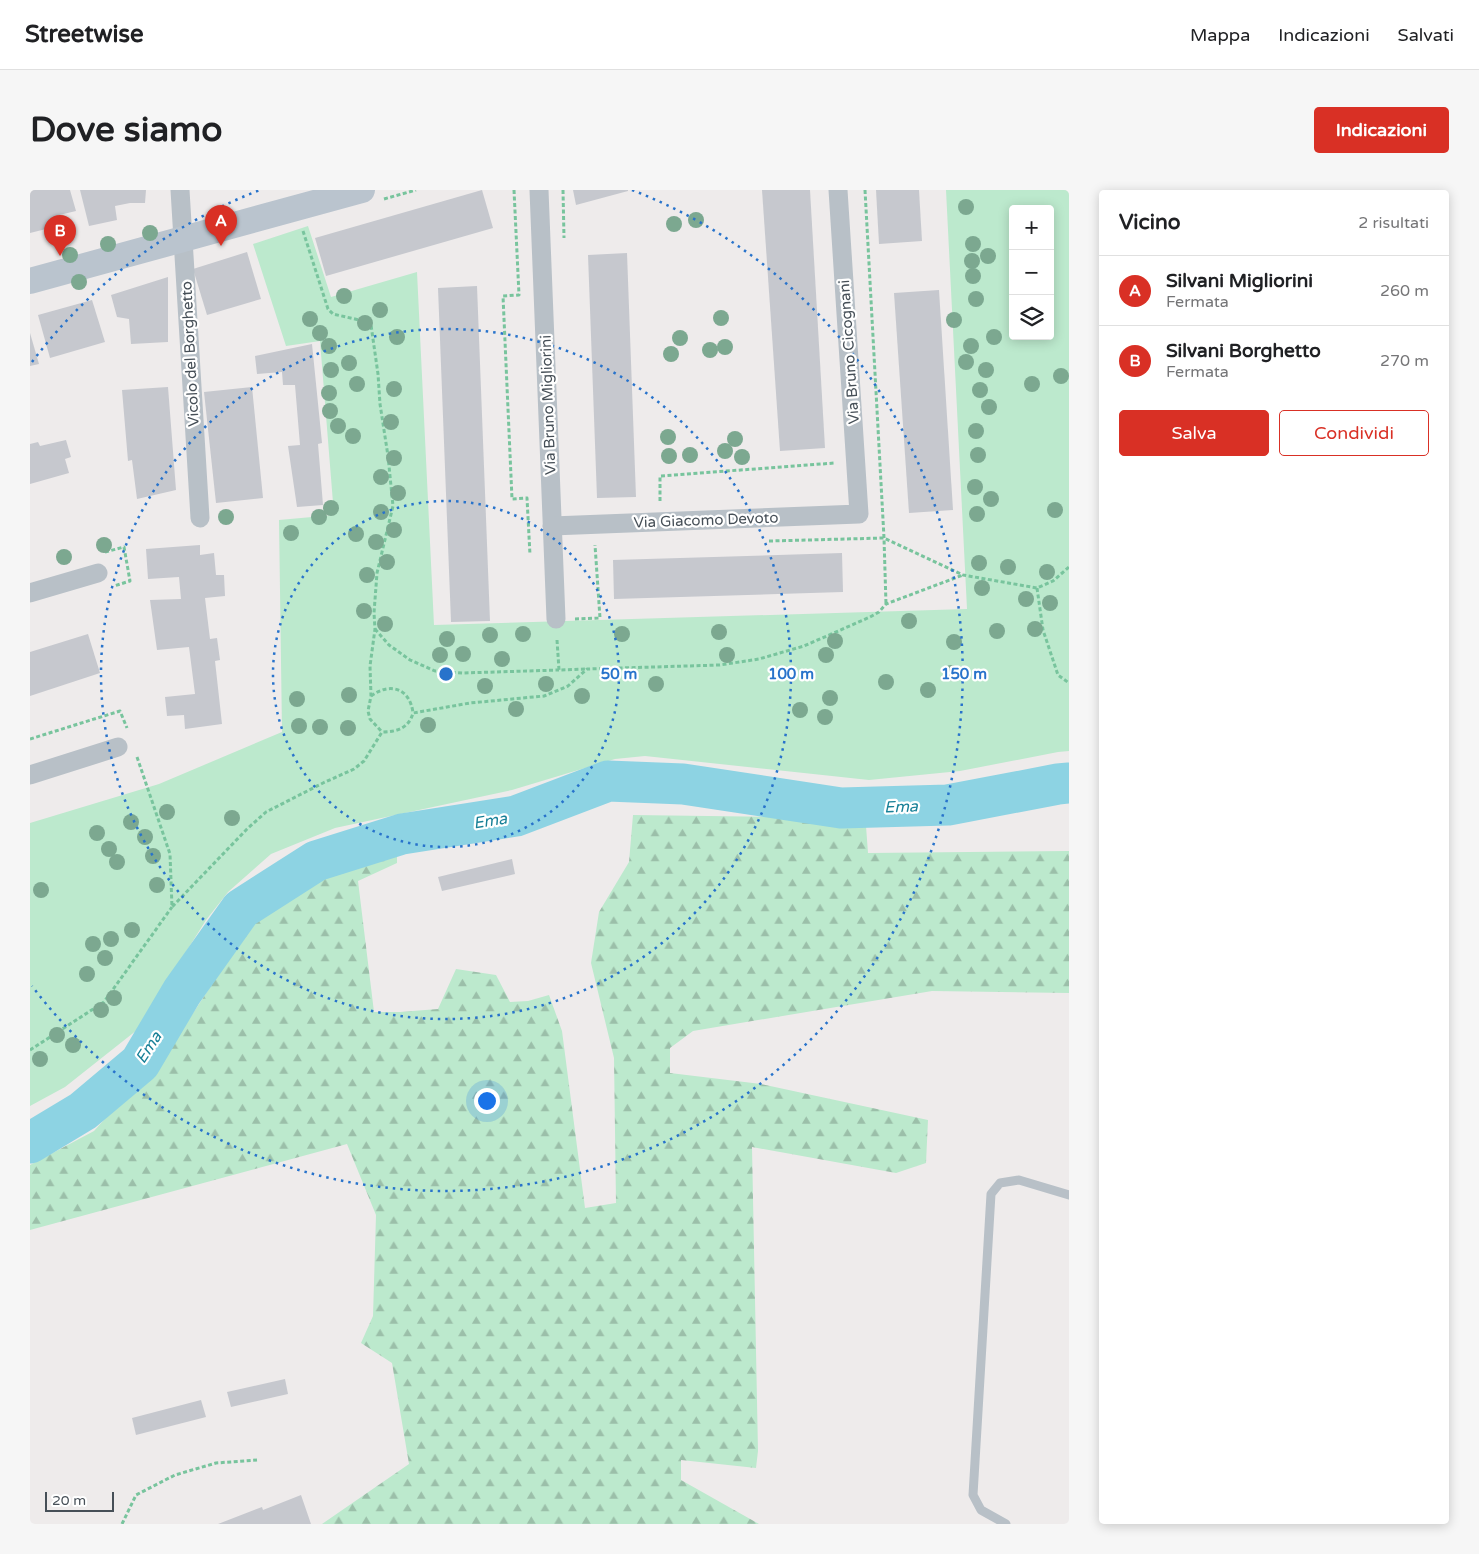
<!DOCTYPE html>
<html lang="it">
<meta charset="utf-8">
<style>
:root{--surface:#fff;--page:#f6f6f6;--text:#202124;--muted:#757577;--line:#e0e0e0;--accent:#d93025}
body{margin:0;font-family:"Varela Round",sans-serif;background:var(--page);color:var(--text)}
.controls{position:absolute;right:15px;top:15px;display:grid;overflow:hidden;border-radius:5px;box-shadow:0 2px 12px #0003}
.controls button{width:45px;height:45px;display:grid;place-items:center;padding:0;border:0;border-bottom:1px solid var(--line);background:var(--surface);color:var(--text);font:25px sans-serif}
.scale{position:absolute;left:15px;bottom:12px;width:69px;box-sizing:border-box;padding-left:5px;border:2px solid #464f57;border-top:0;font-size:14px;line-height:18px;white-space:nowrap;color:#464f57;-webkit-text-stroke:4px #fff;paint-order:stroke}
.you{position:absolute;left:456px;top:910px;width:18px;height:18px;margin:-12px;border:4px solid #fff;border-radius:50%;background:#1a73e8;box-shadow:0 0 0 8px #1a73e833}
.badge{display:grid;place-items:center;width:32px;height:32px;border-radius:50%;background:var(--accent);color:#fff;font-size:16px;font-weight:700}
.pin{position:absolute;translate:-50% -41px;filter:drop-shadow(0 1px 2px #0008)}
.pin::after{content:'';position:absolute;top:26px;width:18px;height:15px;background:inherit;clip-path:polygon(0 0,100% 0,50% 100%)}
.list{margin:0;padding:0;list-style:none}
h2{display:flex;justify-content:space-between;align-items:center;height:65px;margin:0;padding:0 20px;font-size:21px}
h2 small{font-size:16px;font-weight:400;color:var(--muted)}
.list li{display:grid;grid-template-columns:32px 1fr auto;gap:15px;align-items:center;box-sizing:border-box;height:70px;padding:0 20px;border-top:1px solid var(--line)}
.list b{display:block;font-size:19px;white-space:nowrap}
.list p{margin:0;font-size:16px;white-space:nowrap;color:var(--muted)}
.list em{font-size:16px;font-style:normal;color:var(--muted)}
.actions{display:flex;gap:10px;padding:15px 20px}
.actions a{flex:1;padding:11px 0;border:1px solid var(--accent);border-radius:5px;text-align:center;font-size:18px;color:var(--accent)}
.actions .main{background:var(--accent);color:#fff}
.icon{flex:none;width:28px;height:28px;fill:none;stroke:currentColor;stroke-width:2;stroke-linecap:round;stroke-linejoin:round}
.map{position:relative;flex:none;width:1039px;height:1334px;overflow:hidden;border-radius:5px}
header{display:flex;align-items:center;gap:30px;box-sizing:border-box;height:70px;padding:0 25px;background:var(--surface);border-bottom:1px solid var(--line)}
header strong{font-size:24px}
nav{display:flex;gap:28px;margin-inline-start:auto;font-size:18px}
.intro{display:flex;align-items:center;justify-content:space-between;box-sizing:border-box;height:120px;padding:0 30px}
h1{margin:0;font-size:35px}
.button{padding:12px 22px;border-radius:5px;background:var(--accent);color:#fff;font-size:18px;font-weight:700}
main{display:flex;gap:30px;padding:0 30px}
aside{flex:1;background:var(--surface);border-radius:5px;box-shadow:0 2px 12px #0003}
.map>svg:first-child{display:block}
.green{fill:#bce9cd;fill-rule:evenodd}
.forest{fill:url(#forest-firs)}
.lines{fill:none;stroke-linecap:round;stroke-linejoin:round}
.river{stroke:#8dd3e3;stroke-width:41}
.building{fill:#c6c8ce}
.path{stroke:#78c49d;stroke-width:3;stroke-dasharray:4 2.5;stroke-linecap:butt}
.service{stroke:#b8c0c7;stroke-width:9}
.minor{stroke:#b8c0c7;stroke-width:19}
.secondary{stroke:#bac4ce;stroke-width:26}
.tree{fill:#7ca890}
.ring{fill:none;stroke:#2873cb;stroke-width:2.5;stroke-dasharray:2.5 5}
.labels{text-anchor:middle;stroke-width:4.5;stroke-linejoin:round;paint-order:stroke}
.street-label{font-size:15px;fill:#464f57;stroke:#fff}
.water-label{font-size:16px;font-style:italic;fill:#188097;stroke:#fff}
.centre{fill:#2873cb;stroke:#fff;stroke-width:2.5}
.ring-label{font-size:15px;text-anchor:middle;font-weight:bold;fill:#2873cb;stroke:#fff;stroke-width:4.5;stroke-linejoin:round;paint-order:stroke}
</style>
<header>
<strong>Streetwise</strong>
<nav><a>Mappa</a><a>Indicazioni</a><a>Salvati</a></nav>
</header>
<div class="intro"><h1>Dove siamo</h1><a class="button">Indicazioni</a></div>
<main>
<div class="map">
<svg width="1039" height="1334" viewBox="0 0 1039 1334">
<defs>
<pattern id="forest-firs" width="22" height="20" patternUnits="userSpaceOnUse" patternTransform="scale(1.25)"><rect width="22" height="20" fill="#bce9cd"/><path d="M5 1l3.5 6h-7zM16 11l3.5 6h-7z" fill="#9bbfa9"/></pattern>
</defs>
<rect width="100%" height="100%" fill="#eeebeb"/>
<path class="green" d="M916,0H1039V561L1028,562L930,581L839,590L615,566L585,569L482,600L305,638L241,664L198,702L176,730L107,840L35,897L0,916V633L129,594L252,542L249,330L304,325L290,151L256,156L223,54L278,36L301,107L387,82L404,435L937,419ZM983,19H1020V146H983Z"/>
<polygon class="forest" points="603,625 757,627 836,636 838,663 1039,661 1039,803 902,801 663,841 640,858 640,883 731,894 898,930 896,973 866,983 722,957 728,1261 726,1278 651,1270 651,1290 729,1334 292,1334 379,1274 362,1173 331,1153 343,1126 346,1025 317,954 0,1040 0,975 64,941 144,852 227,726 267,697 319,672 367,658 367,673 328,691 344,822 370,822 408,819 426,779 466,785 480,812 498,811 519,805 532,841 555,1018 586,1013 584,868 561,773 569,722 599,672"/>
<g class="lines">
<polyline class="river" points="0,953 53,921 110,873 152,802 211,719 286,671 372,644 486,626 578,591 653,594 811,618 918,615 1028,594 1039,593"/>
</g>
<g class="building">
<polygon points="0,0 40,0 46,21 25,26 28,36 0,43"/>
<polygon points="50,0 116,0 115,13 100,13 85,16 87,30 59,36"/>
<polygon points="452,0 463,38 296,86 285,48"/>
<polygon points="543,0 598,0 598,1 546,15"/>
<polygon points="732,0 780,0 795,258 750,261"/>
<polygon points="846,0 889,0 892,51 849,54"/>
<polygon points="217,62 231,109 177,125 163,79"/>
<polygon points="597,63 606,307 567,308 558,65"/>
<polygon points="138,87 138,152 101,154 99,129 87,127 81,105"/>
<polygon points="447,96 460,431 421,432 408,98"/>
<polygon points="909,100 923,320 879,323 864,103"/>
<polygon points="62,110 75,152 20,168 8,125"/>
<polygon points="0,143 9,174 0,176"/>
<polygon points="282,154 292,253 288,254 293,315 267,317 258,256 270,255 265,195 253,195 252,182 227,184 225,166"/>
<polygon points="138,197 146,300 107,309 102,270 98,271 92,200"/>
<polygon points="222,197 233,308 186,313 174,202"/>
<polygon points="36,250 41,267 35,269 39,283 0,294 0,254 8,252 10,256"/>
<polygon points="170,355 170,365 184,363 186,385 194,385 195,406 175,408 180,449 187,448 190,470 185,471 192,534 155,539 154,525 137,526 135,507 165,504 159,457 127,460 120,410 151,409 149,387 118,389 116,359"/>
<polygon points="812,363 813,402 584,409 583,370"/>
<polygon points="58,444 70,483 0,506 0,462"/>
<polygon points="482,669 485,684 412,701 408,687"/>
<polygon points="255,1189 258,1204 201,1217 197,1202"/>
<polygon points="171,1210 176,1227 106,1245 102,1228"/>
<polygon points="271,1305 281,1334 188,1334 232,1317 233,1320"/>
</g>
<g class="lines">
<g class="path">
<polyline points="484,0 489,105 473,106 482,309 497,308 500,365"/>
<polyline points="533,0 534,48"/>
<polyline points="835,0 854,348 856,414"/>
<polyline points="354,9 386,0"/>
<polyline points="273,41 298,119 303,124 338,132 341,135 348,184 350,214 358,266 363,316 347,383 344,423 345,439 340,476 341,506 338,521 340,529 352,542"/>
<polyline points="630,311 630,286 805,273"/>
<polyline points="739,351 854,348 933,385 1007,398 1023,391 1039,377"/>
<polyline points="75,362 94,357 100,391 84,396"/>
<polyline points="1007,398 1013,440 1028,485 1039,493"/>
<polyline points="545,429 570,428 565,355"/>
<polyline points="345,439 359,455 380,470 405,481 433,483 529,480"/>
<polyline points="527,450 529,480 556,479"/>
<path d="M341,506C360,492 380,498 383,523"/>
<polyline points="0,549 90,521 97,538"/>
<path d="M107,567L140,664L142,717L217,639L236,622L293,593L324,579L334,571L352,542C367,542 379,538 383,523L440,513L514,506L538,496L557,479L690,475L729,469L774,456L840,427L849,422L856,414L933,385"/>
<polyline points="0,860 74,812 142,717"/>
<polyline points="92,1334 106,1305 145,1285 186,1273 227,1270"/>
</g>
<polyline class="service" points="976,1334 951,1320 943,1305 961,1004 970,993 989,990 1039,1005"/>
<g class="minor">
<polyline points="150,0 170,328"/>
<polyline points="509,0 526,429"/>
<polyline points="522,336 829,324 808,0"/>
<polyline points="0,403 68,383"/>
<polyline points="0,585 88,557"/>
</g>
<polyline class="secondary" points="0,91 332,0"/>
</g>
<g class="tree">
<circle cx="936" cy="17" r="8"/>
<circle cx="666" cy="30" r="8"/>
<circle cx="644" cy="34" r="8"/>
<circle cx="120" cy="43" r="8"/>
<circle cx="78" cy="54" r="8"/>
<circle cx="943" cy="54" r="8"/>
<circle cx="40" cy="65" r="8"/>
<circle cx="958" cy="66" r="8"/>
<circle cx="942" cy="71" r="8"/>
<circle cx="943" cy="86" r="8"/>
<circle cx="49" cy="92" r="8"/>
<circle cx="314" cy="106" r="8"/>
<circle cx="946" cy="109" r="8"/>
<circle cx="350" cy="120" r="8"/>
<circle cx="691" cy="128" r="8"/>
<circle cx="280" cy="129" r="8"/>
<circle cx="924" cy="130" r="8"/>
<circle cx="335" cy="133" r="8"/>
<circle cx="290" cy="143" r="8"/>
<circle cx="367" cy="147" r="8"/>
<circle cx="964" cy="147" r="8"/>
<circle cx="650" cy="148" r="8"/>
<circle cx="299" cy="156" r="8"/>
<circle cx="941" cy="156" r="8"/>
<circle cx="695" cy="157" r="8"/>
<circle cx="680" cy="160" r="8"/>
<circle cx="641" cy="164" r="8"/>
<circle cx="936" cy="172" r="8"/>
<circle cx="319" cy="173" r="8"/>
<circle cx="301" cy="180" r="8"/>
<circle cx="956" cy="180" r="8"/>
<circle cx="1031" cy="186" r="8"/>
<circle cx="327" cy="194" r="8"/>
<circle cx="1002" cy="194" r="8"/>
<circle cx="364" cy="199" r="8"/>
<circle cx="950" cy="200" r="8"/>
<circle cx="299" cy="203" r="8"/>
<circle cx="959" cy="217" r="8"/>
<circle cx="300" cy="221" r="8"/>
<circle cx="361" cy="232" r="8"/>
<circle cx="308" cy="236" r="8"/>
<circle cx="946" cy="241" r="8"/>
<circle cx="323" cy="246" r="8"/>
<circle cx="638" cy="247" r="8"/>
<circle cx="705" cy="249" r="8"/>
<circle cx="695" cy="261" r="8"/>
<circle cx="660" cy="265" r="8"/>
<circle cx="948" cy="265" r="8"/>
<circle cx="639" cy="266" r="8"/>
<circle cx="712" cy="267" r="8"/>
<circle cx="364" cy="268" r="8"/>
<circle cx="351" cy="287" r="8"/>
<circle cx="945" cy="297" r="8"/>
<circle cx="368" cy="303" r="8"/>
<circle cx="961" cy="309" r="8"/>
<circle cx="301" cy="318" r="8"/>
<circle cx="1025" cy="320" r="8"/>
<circle cx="351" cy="322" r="8"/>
<circle cx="947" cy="324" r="8"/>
<circle cx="196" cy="327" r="8"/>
<circle cx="289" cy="327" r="8"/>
<circle cx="364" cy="340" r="8"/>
<circle cx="261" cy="343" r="8"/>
<circle cx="326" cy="344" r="8"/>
<circle cx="346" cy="352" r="8"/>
<circle cx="74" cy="355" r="8"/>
<circle cx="34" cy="367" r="8"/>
<circle cx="357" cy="372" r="8"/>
<circle cx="949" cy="373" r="8"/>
<circle cx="978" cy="377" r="8"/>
<circle cx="1017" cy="382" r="8"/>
<circle cx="337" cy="385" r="8"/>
<circle cx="952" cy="398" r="8"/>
<circle cx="996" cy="409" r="8"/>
<circle cx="1020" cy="413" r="8"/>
<circle cx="334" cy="421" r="8"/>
<circle cx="879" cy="431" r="8"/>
<circle cx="355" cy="434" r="8"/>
<circle cx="1005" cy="439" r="8"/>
<circle cx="967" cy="441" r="8"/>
<circle cx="689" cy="442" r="8"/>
<circle cx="493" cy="444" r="8"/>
<circle cx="592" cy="444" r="8"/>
<circle cx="460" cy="445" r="8"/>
<circle cx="417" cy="449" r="8"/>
<circle cx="805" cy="451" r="8"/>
<circle cx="924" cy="452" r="8"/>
<circle cx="433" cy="464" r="8"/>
<circle cx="410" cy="465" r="8"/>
<circle cx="697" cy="465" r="8"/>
<circle cx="796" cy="465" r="8"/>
<circle cx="472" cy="469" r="8"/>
<circle cx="921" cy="483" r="8"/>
<circle cx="856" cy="492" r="8"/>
<circle cx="516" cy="494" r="8"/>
<circle cx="626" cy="494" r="8"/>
<circle cx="455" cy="496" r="8"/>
<circle cx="898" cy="500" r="8"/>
<circle cx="319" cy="505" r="8"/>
<circle cx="552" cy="506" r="8"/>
<circle cx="800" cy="508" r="8"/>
<circle cx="267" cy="509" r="8"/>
<circle cx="486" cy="519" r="8"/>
<circle cx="770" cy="520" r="8"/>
<circle cx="795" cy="527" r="8"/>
<circle cx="398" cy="535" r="8"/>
<circle cx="269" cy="536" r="8"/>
<circle cx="290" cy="537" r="8"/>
<circle cx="318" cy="538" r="8"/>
<circle cx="137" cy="622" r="8"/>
<circle cx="202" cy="628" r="8"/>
<circle cx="101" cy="632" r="8"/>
<circle cx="67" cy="643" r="8"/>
<circle cx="115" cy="647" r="8"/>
<circle cx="79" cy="659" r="8"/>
<circle cx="123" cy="666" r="8"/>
<circle cx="87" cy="672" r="8"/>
<circle cx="127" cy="695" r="8"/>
<circle cx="11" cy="700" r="8"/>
<circle cx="102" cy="740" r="8"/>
<circle cx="81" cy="749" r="8"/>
<circle cx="63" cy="754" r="8"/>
<circle cx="75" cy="768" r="8"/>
<circle cx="57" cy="784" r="8"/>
<circle cx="84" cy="808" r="8"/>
<circle cx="71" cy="820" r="8"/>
<circle cx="27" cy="845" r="8"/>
<circle cx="43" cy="855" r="8"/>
<circle cx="10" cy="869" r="8"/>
</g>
<g class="ring">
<circle cx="416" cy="484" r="173"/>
<circle cx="416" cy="484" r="345"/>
<path d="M2 172A518 518 0 0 1 230 0M602 0A518 518 0 1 1 2 796"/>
</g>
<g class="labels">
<g class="street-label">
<text transform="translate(819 162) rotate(-94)" y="5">Via Bruno Cicognani</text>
<text transform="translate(160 164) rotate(-93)" y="5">Vicolo del Borghetto</text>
<text transform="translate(518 215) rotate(-92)" y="5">Via Bruno Migliorini</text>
<text transform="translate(676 330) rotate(-2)" y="5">Via Giacomo Devoto</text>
</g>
<g class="water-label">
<text transform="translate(871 616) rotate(-2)" y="6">Ema</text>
<text transform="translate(460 630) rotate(-9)" y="6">Ema</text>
<text transform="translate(118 857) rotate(-57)" y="6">Ema</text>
</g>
</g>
<circle cx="416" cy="484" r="8" class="centre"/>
<g class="ring-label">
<text x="589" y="489">50 m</text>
<text x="761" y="489">100 m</text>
<text x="934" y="489">150 m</text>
</g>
</svg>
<div class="controls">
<button>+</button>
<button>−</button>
<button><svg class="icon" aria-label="layers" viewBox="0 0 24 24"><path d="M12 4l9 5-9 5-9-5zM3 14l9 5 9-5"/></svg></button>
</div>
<div class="scale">20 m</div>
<div class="you"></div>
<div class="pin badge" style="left:191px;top:56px">A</div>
<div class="pin badge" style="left:30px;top:66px">B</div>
</div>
<aside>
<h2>Vicino<small>2 risultati</small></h2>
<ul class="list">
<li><span class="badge">A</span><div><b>Silvani Migliorini</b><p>Fermata</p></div><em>260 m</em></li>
<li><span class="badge">B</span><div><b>Silvani Borghetto</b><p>Fermata</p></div><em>270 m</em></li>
</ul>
<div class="actions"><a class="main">Salva</a><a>Condividi</a></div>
</aside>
</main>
